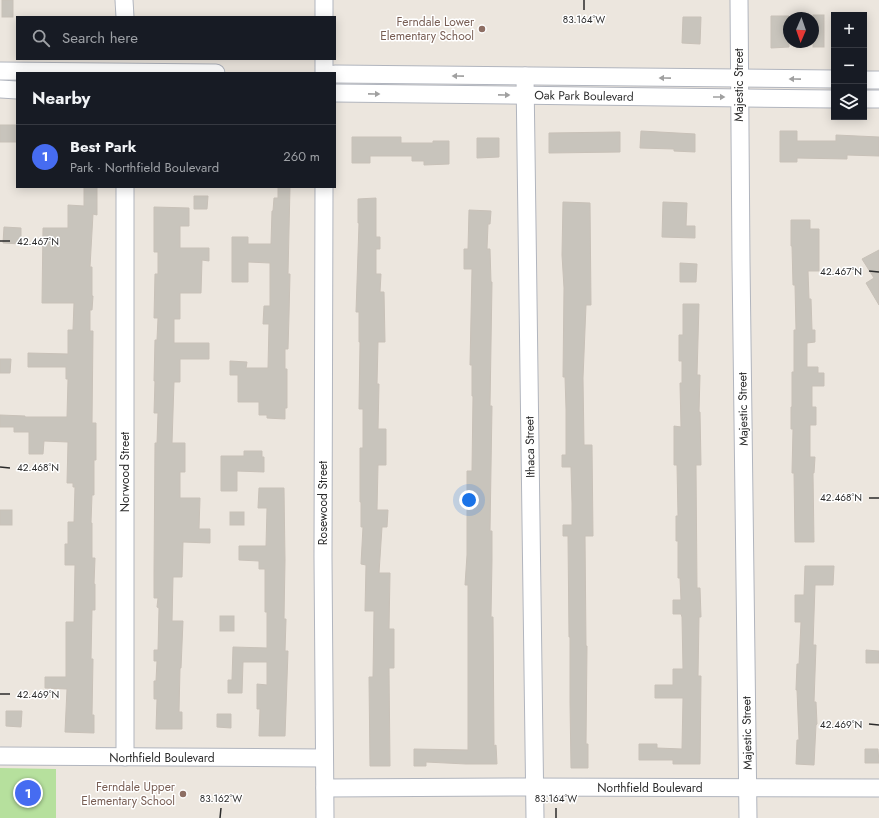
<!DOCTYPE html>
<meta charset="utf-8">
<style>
:root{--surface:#171b24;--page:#242831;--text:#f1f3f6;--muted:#9ea1a6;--line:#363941;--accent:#466cf1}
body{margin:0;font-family:Jost,sans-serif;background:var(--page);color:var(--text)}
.controls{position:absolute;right:12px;top:12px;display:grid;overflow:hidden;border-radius:0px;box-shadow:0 2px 10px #0003}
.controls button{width:36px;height:36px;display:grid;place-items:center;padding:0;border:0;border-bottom:1px solid var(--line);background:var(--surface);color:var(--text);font:20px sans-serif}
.compass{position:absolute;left:783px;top:12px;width:36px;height:36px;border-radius:50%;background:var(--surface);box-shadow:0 2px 10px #0003;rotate:182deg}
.you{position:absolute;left:469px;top:500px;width:14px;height:14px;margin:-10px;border:3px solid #fff;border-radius:50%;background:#1a73e8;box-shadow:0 0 0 6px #1a73e833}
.badge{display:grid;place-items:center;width:26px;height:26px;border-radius:50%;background:var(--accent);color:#fff;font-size:13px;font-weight:700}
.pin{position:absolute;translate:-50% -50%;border:2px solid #fff;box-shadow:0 1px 4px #0006}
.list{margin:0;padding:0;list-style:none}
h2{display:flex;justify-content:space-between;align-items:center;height:52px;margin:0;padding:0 16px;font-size:17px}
h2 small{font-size:13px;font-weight:400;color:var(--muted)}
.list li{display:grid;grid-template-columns:26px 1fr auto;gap:12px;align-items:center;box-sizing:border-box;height:64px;padding:0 16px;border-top:1px solid var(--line)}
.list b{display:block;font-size:15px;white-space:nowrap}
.list p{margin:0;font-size:13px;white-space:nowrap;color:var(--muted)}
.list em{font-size:13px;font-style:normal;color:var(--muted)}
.icon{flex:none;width:22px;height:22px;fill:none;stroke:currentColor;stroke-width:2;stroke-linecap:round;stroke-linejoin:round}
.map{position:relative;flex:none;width:879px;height:818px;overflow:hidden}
.search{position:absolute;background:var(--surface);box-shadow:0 2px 10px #0003;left:16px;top:16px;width:320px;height:44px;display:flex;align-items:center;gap:10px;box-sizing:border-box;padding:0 14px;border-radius:0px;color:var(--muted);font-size:15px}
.panel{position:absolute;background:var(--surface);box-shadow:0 2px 10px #0003;left:16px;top:72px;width:320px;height:116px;border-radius:0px}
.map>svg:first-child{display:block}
.green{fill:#b6e09d}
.building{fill:#c8c4bc;stroke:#c8c1b8}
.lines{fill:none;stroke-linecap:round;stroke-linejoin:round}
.minor-casing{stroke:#b1b5be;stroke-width:19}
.minor{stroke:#fff;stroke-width:17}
.oneway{fill:#a0a0a0}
.ticks{fill:none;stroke:#2b2b2b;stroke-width:1.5}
.education-dot{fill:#8d6e63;stroke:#fff;stroke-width:1.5}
.labels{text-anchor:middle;stroke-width:3;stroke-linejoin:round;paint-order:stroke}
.education-label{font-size:12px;fill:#785e54;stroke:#fff;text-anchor:end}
.street-label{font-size:12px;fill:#2b2b2b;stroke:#fff}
.ticks-label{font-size:10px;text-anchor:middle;fill:#2b2b2b;stroke:#fff;stroke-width:3;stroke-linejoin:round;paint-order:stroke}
</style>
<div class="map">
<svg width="879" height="818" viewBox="0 0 879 818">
<rect width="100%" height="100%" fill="#ece6de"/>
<polygon class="green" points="0,768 56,769 56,818 0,818"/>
<g class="building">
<rect x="2" y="0" width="11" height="17"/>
<rect x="813" y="15" width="11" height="32"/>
<polygon points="771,16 789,16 789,47 771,48"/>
<polygon points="683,17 701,17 700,44 682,43"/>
<rect x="0" y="125" width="17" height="17"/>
<polygon points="641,131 695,134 695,152 674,151 674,149 640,148"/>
<polygon points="780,131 797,131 797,141 836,141 836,135 879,137 879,156 847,155 847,159 797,158 797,162 780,162"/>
<polygon points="620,132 620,152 549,153 549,133"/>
<polygon points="352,137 401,137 401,143 433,143 433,141 449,141 449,164 424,165 424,161 412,161 412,156 370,156 370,163 352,163"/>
<polygon points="477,138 499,138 499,157 477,158"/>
<polygon points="84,187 97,187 97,215 93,214 90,267 92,267 92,296 93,296 92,310 90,310 90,331 93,331 92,423 96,423 96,460 94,460 94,495 92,495 91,523 92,523 92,558 95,558 94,584 95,584 95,610 92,610 91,659 93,659 92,715 94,715 94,733 65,732 67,689 45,688 45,677 66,677 66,622 74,622 75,565 65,565 65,544 68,544 68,522 74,522 75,487 73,487 73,483 67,483 68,442 44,441 43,454 29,454 29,432 14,432 14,427 0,427 0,415 25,416 25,417 67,417 68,379 66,379 66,367 28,367 28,353 68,354 68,330 73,330 74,303 42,303 43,228 68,228 68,205 84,206"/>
<polygon points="278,187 290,187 288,274 290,274 289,315 288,349 285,349 285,369 287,369 287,408 285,408 285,419 267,418 267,415 259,415 259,402 238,402 238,375 230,375 230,361 247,362 246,368 268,368 269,324 263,324 264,306 270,306 270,263 248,262 248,282 232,282 232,237 248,237 248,244 271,244 272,211 273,211 274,198 278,198"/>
<polygon points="194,196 208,196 207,209 194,209"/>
<polygon points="376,198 376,237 380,237 380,249 376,249 376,274 381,274 380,292 384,292 385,342 378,342 377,384 379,384 378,429 386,429 386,465 378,465 377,510 388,510 387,527 382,527 379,573 390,573 389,629 394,629 394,668 389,668 390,766 370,766 369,677 373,677 374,611 365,611 366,565 361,564 363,527 361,527 361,502 360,502 360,448 363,448 363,409 359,409 360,342 359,342 359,312 356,312 359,223 358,223 358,199"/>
<polygon points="563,202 590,203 591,305 586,305 583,378 584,445 592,445 593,536 585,536 586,646 587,646 586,744 588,744 588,768 571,768 570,702 570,637 569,637 568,536 563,536 563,525 572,525 572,503 571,467 562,467 562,455 566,455 566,409 565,377 563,377 564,288 562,255"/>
<polygon points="663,202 687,203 686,226 695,226 695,238 662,237"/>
<polygon points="154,207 189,208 189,226 180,226 180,248 209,248 209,261 202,260 201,293 180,293 180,319 174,319 174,343 209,343 209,359 180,359 180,382 174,382 172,443 185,443 185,472 180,472 180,498 200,498 199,529 210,529 210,543 183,542 182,577 173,577 172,621 183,621 181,668 180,668 179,712 182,712 182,729 156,729 157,699 154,699 154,681 156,681 157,661 154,661 154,650 158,650 159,608 157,607 158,598 154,598 154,573 155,443 157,443 158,413 154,413 155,381 154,381 155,340 157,340 158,318 154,318 155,274 158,274 158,252 154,252"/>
<polygon points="469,210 491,211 490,224 488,224 487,249 490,249 491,282 492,282 490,406 492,406 490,531 492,531 492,559 491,617 493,617 494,746 496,745 497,764 466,764 426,762 426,766 414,766 414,749 468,750 468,585 465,585 467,555 467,471 472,471 473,396 472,396 472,365 470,365 472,269 464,269 464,249 468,249"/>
<polygon points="791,220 810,220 810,229 819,229 819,271 808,271 809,299 811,299 812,330 815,330 815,342 807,343 807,367 818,367 818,373 824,373 824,386 812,386 812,407 816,407 816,425 810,425 810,457 815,457 814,473 813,473 814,542 795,542 794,473 792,473 793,429 791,429 791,407 792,407 792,372 794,372 794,330 796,330 795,285 793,285 792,246 791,246"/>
<polygon points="4,227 21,228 21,244 3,243"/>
<polygon points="879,250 879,305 866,283 874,278 862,259"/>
<polygon points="680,263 697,264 696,282 680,282"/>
<polygon points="683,304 699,304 697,375 700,375 699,412 700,412 701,465 696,465 697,588 700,588 701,617 699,617 698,676 701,676 700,764 673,764 673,760 639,760 639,744 657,744 657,748 682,749 683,698 655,698 655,685 673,685 673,669 683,669 682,617 681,614 673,614 673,600 681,600 680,578 678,578 678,541 676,541 676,516 678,516 677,465 674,465 674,426 681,427 680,383 682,383 682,361 679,361 679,335 683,335"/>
<polygon points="0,359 11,359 10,373 0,373"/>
<polygon points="244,451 262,451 262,457 264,457 264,472 237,471 237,491 221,491 221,456 244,456"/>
<polygon points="259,488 284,488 285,560 284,619 286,619 285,651 288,651 285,736 259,736 260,709 257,709 257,684 267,685 267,662 243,662 242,693 228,693 228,680 232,680 233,647 267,648 267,612 265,612 265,569 259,569 259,561 239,560 239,546 266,546 267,508 258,508"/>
<rect x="0" y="510" width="12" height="15"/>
<rect x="230" y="512" width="14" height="13"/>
<polygon points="805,566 834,566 833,585 815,585 813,645 816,645 814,702 816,702 817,724 816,725 814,765 796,764 797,740 799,740 797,690 796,690 797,664 799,664 800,644 801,622 795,622 795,595 804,595"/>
<rect x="220" y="616" width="14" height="15"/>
<polygon points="866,650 879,651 879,663 866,663"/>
<polygon points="6,711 22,711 21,727 6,726"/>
<polygon points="217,714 231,714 231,728 217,727"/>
<polygon points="865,749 878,749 879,763 865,763"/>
</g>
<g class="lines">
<g class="minor-casing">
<g id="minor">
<polyline points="124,0 125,17"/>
<polyline points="324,0 324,17"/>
<polyline points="739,0 741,261 748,818"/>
<polyline points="0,71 216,73"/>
<polyline points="324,73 324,59"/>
<polyline points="335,74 834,79"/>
<polyline points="525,76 535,818"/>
<polyline points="864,80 879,80"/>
<polyline points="0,89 17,90"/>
<polyline points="335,93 834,99"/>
<polyline points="864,99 879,99"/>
<polyline points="125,187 125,757"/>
<polyline points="324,187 323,557 325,818"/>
<polyline points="0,756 324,758"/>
<polyline points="325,788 522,787 879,788"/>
</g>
</g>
<use href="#minor" class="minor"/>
</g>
<defs><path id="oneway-solid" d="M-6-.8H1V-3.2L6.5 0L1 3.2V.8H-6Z"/></defs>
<g class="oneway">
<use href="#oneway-solid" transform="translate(458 76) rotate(-179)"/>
<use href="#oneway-solid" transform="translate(665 78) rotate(-179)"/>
<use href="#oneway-solid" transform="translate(795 79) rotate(-179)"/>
<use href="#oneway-solid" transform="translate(374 94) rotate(1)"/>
<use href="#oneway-solid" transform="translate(504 95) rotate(1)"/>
<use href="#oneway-solid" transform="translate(719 97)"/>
</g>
<path class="ticks" d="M584,10V0M0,241H10M869,271L879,272M0,467L10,468M869,498H879M0,694H10M869,724L879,725M220,818L221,808M556,818V808"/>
<g class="education-dot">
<circle cx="482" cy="29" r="4"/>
<circle cx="183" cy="794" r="4"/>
</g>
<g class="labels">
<g class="education-label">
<text x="474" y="26">Ferndale Lower<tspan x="474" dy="14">Elementary School</tspan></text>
<text x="175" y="791">Ferndale Upper<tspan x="175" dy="14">Elementary School</tspan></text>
</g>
<g class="street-label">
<text transform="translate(739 85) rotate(-90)" y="4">Majestic Street</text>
<text transform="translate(584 96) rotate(1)" y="4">Oak Park Boulevard</text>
<text transform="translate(743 409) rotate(-91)" y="4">Majestic Street</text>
<text transform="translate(530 447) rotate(-91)" y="4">Ithaca Street</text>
<text transform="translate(125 472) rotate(-90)" y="4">Norwood Street</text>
<text transform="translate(323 503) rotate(-90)" y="4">Rosewood Street</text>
<text transform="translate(747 733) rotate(-91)" y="4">Majestic Street</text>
<text x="162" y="762">Northfield Boulevard</text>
<text x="650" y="792">Northfield Boulevard</text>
</g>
</g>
<g class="ticks-label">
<text x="584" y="23">83.164°W</text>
<text x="38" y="245">42.467°N</text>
<text x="841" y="275">42.467°N</text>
<text x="38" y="471">42.468°N</text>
<text x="841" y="501">42.468°N</text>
<text x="38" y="698">42.469°N</text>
<text x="841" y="728">42.469°N</text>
<text x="221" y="802">83.162°W</text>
<text x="556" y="802">83.164°W</text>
</g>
</svg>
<div class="controls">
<button>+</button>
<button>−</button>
<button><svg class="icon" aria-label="layers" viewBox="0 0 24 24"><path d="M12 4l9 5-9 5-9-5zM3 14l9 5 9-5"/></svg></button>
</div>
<svg class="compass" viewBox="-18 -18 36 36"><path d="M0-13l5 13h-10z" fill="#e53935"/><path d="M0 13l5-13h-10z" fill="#9ea1a6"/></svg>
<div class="you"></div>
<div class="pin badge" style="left:28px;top:793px">1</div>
<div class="search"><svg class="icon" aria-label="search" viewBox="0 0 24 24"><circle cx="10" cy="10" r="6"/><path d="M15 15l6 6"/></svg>Search here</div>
<section class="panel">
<h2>Nearby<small></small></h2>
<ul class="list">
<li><span class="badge">1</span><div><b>Best Park</b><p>Park · Northfield Boulevard</p></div><em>260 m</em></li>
</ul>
</section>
</div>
